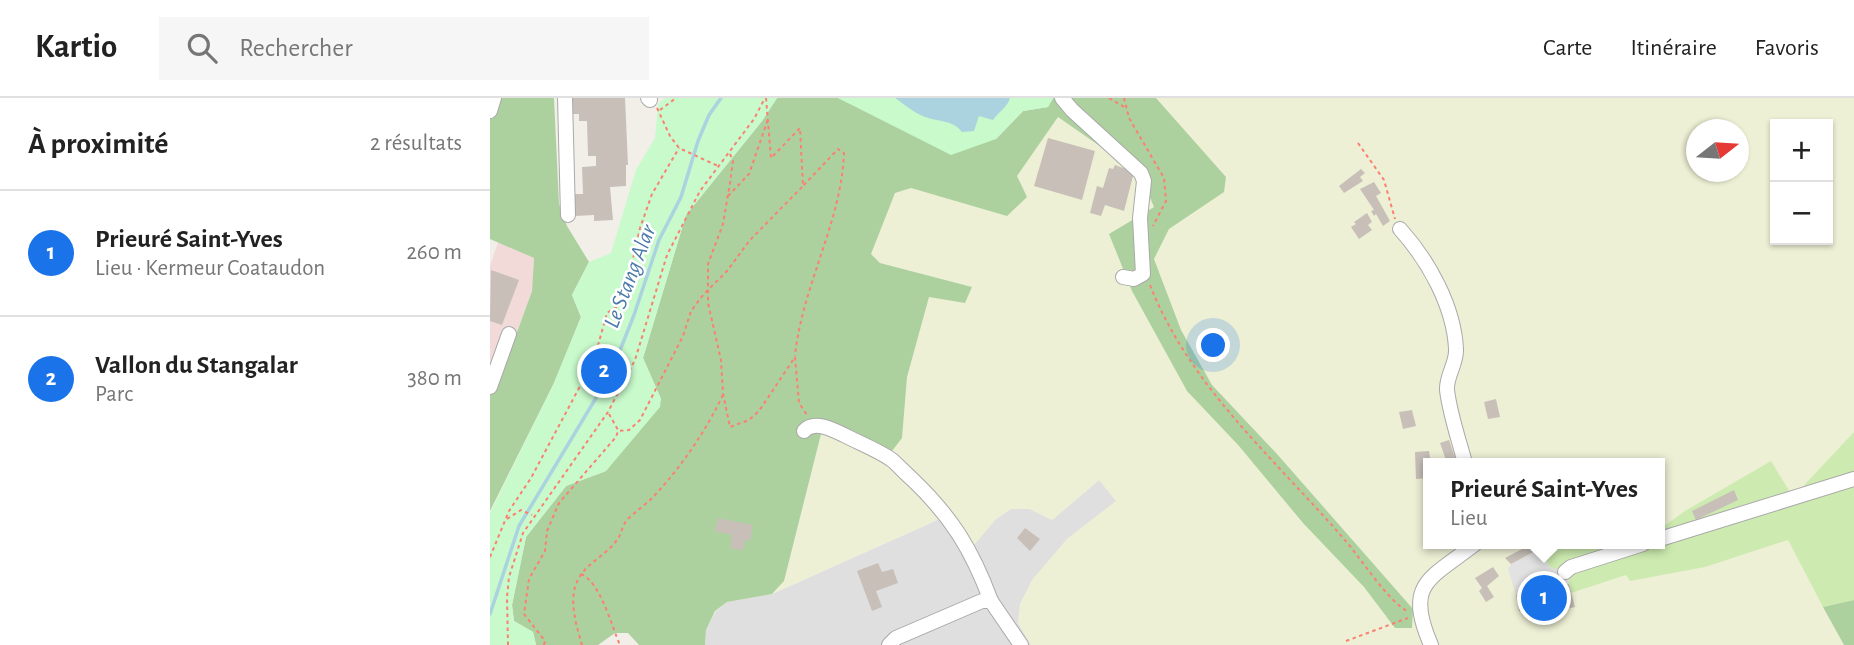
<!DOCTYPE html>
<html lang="fr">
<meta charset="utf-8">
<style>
:root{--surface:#fff;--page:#f6f6f6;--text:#222;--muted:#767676;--line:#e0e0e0;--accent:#1a73e8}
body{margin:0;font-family:"Alegreya Sans",sans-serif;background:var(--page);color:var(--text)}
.controls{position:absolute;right:21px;top:21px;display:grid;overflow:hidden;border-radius:0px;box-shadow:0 2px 5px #0004}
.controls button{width:63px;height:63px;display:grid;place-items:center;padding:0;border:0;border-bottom:2px solid var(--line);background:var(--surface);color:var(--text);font:35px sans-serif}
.compass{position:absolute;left:1196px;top:21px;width:63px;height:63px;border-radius:50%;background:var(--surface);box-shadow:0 2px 5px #0004;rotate:73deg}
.you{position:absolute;left:724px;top:248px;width:24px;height:24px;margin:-18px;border:5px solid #fff;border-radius:50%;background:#1a73e8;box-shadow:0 0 0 10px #1a73e833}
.badge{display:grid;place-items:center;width:46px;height:46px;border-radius:50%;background:var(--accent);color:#fff;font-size:23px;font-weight:700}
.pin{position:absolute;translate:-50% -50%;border:4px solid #fff;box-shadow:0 2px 7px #0006}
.popup{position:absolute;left:933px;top:360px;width:242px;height:91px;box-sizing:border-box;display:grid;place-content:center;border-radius:0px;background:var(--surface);filter:drop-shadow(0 2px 5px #0005);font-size:23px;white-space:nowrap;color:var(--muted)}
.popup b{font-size:26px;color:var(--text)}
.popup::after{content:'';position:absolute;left:50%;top:100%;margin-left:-14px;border:14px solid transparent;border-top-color:var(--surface)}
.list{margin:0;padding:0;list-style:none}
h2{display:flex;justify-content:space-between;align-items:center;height:91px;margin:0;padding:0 28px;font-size:30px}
h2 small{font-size:23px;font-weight:400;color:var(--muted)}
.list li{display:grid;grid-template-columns:46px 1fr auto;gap:21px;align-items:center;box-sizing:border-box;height:126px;padding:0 28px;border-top:2px solid var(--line)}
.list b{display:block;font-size:26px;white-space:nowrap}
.list p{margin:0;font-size:23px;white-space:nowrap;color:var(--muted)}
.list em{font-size:23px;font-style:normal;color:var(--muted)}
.icon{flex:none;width:38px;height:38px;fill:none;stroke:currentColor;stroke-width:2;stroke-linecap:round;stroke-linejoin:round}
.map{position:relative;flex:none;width:1364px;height:547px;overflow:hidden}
header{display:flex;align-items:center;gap:42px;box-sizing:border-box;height:98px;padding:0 35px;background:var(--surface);border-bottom:2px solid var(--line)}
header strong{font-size:33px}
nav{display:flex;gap:38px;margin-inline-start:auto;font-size:24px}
.search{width:490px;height:63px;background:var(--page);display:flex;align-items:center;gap:18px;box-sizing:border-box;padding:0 24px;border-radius:0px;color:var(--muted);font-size:26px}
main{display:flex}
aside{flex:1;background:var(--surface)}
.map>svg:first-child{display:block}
.residential{fill:#e0dfdf}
.commercial{fill:#f2dad9}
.farmland{fill:#eef0d5;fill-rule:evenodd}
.grass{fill:#cdebb0}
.forest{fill:#add19e}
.park{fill:#c8facc}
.parking{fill:#e2e2e2}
.water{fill:#aad3df}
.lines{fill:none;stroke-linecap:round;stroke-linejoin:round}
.stream{stroke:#aad3df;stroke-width:3.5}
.building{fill:#c7bfb8}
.minor-casing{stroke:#a9a9a9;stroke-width:16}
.path{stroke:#fa8072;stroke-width:2;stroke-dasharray:3.5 3.5;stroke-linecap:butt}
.minor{stroke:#fff;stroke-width:14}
.labels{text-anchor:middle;stroke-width:5;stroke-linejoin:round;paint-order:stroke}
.water-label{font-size:23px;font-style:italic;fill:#4a7aab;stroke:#fff}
</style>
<header>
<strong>Kartio</strong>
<div class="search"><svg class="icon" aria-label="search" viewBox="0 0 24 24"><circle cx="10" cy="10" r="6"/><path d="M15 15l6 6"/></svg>Rechercher</div>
<nav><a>Carte</a><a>Itinéraire</a><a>Favoris</a></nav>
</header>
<main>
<aside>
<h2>À proximité<small>2 résultats</small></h2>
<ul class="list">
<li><span class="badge">1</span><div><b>Prieuré Saint-Yves</b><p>Lieu · Kermeur Coataudon</p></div><em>260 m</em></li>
<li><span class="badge">2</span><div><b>Vallon du Stangalar</b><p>Parc</p></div><em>380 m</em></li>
</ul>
</aside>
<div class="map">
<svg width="1364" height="547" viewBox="0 0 1364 547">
<rect width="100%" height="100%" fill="#f2efe9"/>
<polygon class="residential" points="609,382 627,403 577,441 528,524 541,547 215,547 216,532 226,513 237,504 282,496 461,416 484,446 506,421 521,411 540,411 562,422"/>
<polygon class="commercial" points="8,144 44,160 42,193 18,259 0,297 0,168"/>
<path class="farmland" d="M666,0H1364V547H541L528,525L530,506L542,482L577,441L626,403L609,382L562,422L540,411H521L506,421L484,447L460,416L282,496L294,483L332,331L412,340L417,279L439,198L474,205L482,189L390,165L380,156L405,95L421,90L517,117L527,78L568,19L650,75L736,79ZM1285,26H1338V142H1285ZM1206,32H1248V74H1206ZM939,365H1170V446H939Z"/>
<polygon class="grass" points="1364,334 1364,502 1333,509 1298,442 1215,469 1140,483 1136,477 1081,495 1077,475 1060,469 1049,451 1066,446 1170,446 1170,431 1195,413 1281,363 1303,399"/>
<g class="forest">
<polygon points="0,0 64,0 69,106 77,128 99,164 82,197 91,219 64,285 0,413 0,297 18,259 42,193 44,160 0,141"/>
<polygon points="287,0 348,0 363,7 506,41 533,13 558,9 563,0 666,0 736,79 734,94 679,131 664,161 691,232 722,287 787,356 923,511 922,530 905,530 874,489 813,425 749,348 697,293 642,193 619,136 664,109 650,76 568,19 527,78 537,99 517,118 421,90 405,95 381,156 390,165 482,189 475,205 439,199 417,279 412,340 399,357 332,332 294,483 282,496 237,504 225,513 216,532 215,547 149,547 138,535 125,535 108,547 46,547 43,534 24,523 22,507 36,439 76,388 116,373 171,301 153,260 196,117 272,23"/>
<polygon points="1364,502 1364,547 1354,547 1333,509"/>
</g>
<g class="park">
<polygon points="175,0 287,0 272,23 196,117 153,260 171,301 170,309 116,373 76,388 36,439 22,507 24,523 43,534 46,547 0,547 0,415 64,285 91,219 82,197 99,164 121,155 146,72 165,40 168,6"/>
<polygon points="348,0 563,0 558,9 533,13 506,41 461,57"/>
</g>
<polygon class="parking" points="1049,451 1060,469 1077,475 1079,486 1026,497 1018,471 1021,466"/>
<path class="water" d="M405,0H520C517,10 509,13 503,22L489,18L484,33L472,34C463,22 449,24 435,19C423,14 415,7 405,0Z"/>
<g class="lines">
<polyline class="stream" points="0,516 29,428 121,275 144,217 169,142 191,99 208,43 219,17 231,0"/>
</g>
<g class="building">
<polygon points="81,0 135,0 138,67 136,67 136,88 120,89 123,122 104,123 104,117 85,118 84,96 93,96 92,69 106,68 106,58 98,58 97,23 89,23 89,16 82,16"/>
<polygon points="558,40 605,53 592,102 544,88"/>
<polygon points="625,67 644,74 634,113 615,107 611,118 600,115 607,88 613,90 619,70 623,71"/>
<polygon points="871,71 875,75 870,79 873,83 854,95 849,88"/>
<polygon points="884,84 891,95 886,98 900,123 893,128 886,116 884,118 881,113 884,112 870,91"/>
<polygon points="877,115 882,124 878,127 882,132 869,141 861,129 866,126 864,124"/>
<polygon points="1,172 29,182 12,227 0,223"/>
<polygon points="1006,301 1010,319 998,321 994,304"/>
<polygon points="922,312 926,328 913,331 909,314"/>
<polygon points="959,342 967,365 957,365 950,345"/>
<polygon points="939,353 941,365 939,365 939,380 926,381 925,354"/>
<polygon points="1244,392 1248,402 1206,422 1202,413"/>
<polygon points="228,420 263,427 260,443 255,442 253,452 240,450 242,437 225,433"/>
<polygon points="535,430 550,441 540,453 527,440"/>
<polygon points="1035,446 1046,446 1049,451 1021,466 1015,460 1036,449"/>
<polygon points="388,465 392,474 403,471 408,485 386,493 392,509 382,513 367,473"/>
<polygon points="1003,469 1009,478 997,488 1004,499 996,504 989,493 992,490 985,480"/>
<polygon points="1079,486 1085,509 1068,513 1066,504 1029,513 1026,497"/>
</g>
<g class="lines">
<g class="minor-casing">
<g id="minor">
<polyline points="75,0 78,117"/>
<polyline points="158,0 160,2"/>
<polyline points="572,0 582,12 651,75 654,83 650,120 653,176 644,181 633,179"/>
<polyline points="0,13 4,0"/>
<path d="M910,131C938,162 964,208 966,251C967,265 956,278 957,292C960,317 969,342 975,365"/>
<polyline points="0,289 19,236"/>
<path d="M314,333C324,322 342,331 354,337C369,345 388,352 402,362C409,368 415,375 422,381C462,419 482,452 501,503"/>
<polyline points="1170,441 1364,381"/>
<polyline points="1075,474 1081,469 1153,446"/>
<polyline points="399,547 406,540 492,503 501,503 531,547"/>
<path d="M941,547C914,485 940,481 985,446"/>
</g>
</g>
<g class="path">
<path d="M276,0L281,60L310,30L313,88L348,51L354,55C351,126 312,188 305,258"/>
<polyline points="619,0 636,10"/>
<polyline points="634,0 639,20 674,80 676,103 663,128"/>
<polyline points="167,10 180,38 189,50 228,68"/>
<polyline points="170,12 186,0"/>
<polyline points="868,45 894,82 905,121"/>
<polyline points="240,56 243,63 240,85 233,126 218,166 218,205 231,262 233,296 240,329 259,322 269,313 305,259 309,305 317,317"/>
<polyline points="238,98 259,76 278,21"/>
<path d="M660,187C700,289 784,360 854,441C870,459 897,502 917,513"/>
<polyline points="119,316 128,332"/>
<polyline points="17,421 31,412 42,417"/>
<polyline points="0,459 19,413 41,380 104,262 117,215 128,208 142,165 150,130 162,96 189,50"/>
<path d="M91,476C111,485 121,527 130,547"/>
<polyline points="856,543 918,520"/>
<polyline points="18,547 17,499 19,479 33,435 118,314 145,262 177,157 210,93 264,21 275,0"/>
<polyline points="54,547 55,543 34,516 39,481 55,453 57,433 69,405 126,339 128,333 139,332 150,322 193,238 201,213 213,197 237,173 260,142 313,88"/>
<path d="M92,547C87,530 80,507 85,489C92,466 114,460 127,442C131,437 132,429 136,423C144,414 156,407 164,398C192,368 215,334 233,297"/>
</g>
<use href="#minor" class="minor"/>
</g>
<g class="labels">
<g class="water-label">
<text transform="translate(139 178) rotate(-69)" y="8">Le Stang Alar</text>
</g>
</g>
</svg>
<div class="controls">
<button>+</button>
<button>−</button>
</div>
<svg class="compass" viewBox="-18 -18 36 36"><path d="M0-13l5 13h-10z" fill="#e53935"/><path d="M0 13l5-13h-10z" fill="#767676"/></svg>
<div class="you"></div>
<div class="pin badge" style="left:1054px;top:500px">1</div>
<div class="popup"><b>Prieuré Saint-Yves</b>Lieu</div>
<div class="pin badge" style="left:114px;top:273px">2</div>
</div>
</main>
